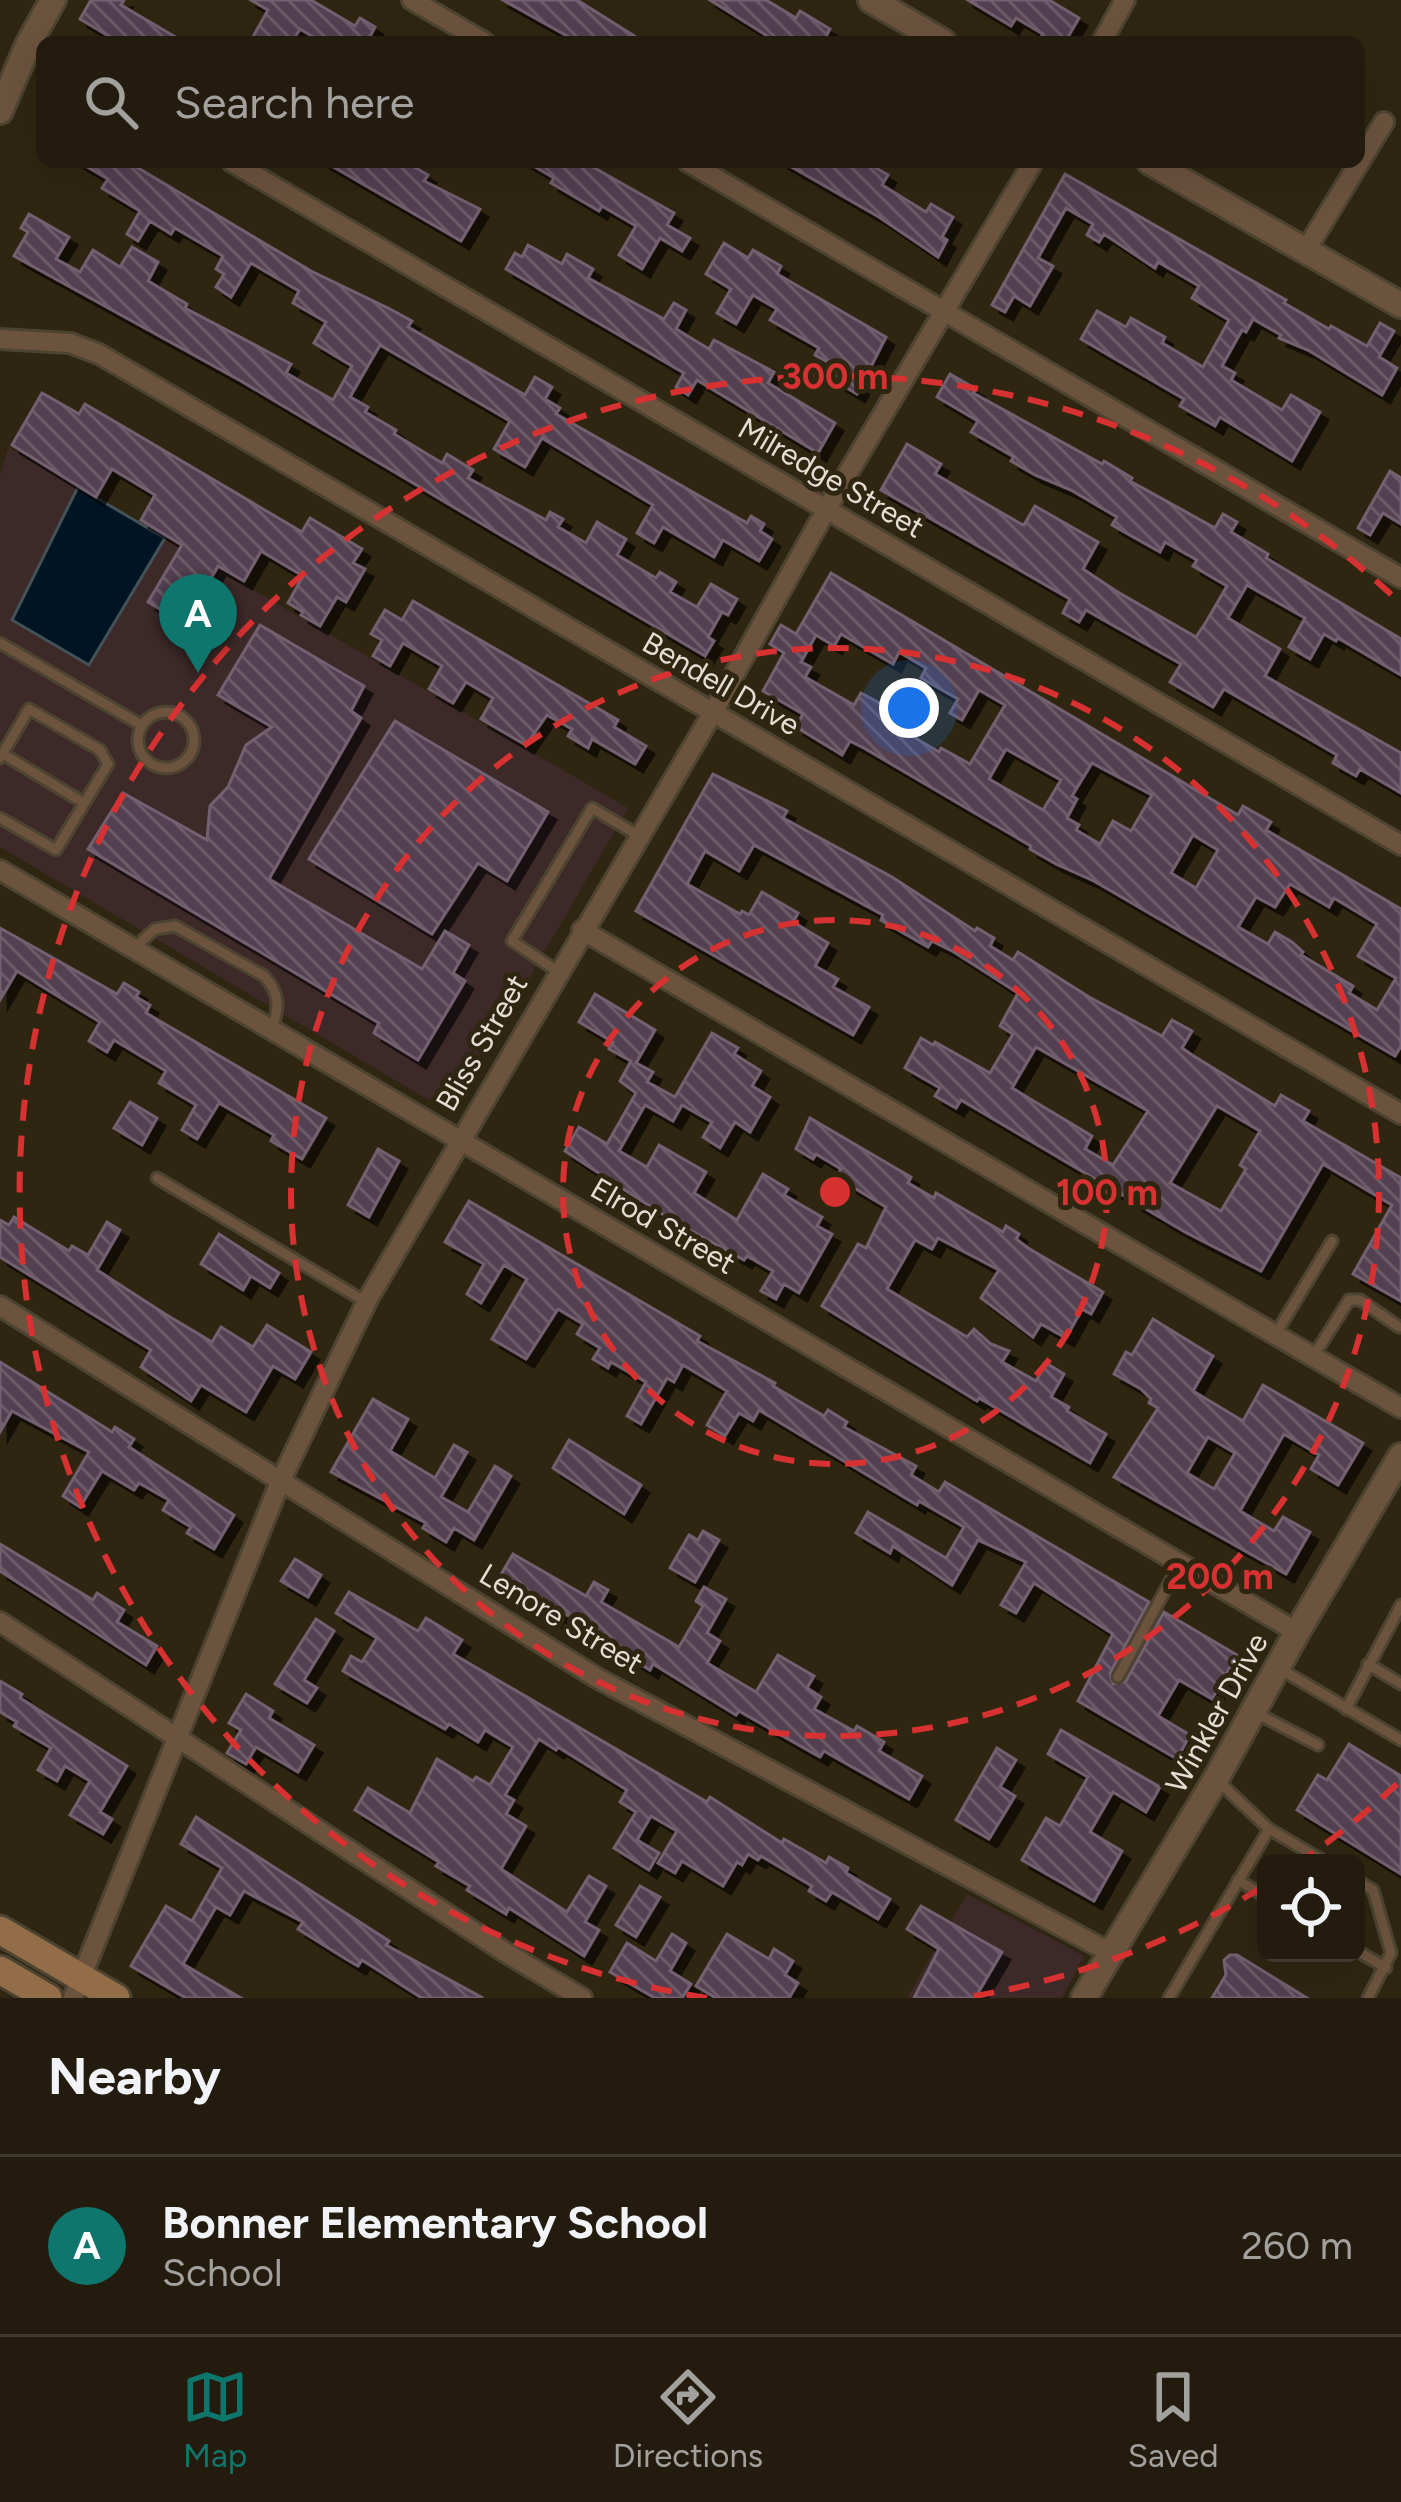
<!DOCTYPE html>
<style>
:root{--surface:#231c0e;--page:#2f291c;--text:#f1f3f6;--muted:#a3a19e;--line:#403a2e;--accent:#0f766e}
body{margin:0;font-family:Figtree,sans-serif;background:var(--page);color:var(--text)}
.controls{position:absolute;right:36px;bottom:36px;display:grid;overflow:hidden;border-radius:18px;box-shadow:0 12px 48px #0002}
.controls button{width:108px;height:108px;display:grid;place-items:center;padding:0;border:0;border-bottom:3px solid var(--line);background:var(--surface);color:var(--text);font:60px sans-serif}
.you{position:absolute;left:909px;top:708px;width:42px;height:42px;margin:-30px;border:9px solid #fff;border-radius:50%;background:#1a73e8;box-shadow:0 0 0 18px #1a73e833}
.badge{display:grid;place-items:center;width:78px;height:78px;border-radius:50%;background:var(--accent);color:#fff;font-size:39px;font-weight:700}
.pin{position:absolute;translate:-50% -99px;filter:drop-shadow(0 3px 6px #0008)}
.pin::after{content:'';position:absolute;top:63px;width:42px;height:36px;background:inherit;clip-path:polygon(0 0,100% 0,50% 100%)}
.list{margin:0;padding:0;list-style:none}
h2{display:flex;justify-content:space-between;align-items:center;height:156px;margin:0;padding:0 48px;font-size:51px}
h2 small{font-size:39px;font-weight:400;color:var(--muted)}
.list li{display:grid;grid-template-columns:78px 1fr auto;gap:36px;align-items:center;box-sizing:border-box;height:180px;padding:0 48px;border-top:3px solid var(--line)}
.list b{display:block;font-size:45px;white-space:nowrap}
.list p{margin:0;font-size:39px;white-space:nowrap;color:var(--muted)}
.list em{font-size:39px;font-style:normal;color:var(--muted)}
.icon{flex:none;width:66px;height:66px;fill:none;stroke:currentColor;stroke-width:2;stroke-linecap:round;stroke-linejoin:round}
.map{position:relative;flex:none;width:1401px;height:1998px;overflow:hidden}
.search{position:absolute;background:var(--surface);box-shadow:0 12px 48px #0002;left:36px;right:36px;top:36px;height:132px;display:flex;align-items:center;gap:30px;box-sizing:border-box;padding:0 42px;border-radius:18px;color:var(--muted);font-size:45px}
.sheet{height:336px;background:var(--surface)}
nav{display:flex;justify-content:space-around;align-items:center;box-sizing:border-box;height:168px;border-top:3px solid var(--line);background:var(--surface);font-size:33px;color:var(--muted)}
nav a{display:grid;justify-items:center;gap:6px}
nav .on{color:var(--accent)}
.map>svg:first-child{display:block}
.commercial{fill:#3c2928}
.water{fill:#001523;stroke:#445258;stroke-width:3}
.building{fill:url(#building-back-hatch);stroke:#736071;stroke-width:3;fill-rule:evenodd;filter:url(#shadow)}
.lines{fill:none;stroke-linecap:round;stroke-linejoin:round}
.service-casing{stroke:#4c4431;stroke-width:15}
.minor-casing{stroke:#4c4431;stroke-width:24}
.tertiary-casing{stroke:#4c4431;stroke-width:30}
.secondary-casing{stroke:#4c4431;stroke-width:33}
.service{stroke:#6c533e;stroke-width:9}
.minor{stroke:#6c533e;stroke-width:18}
.tertiary{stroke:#6c533e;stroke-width:24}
.secondary{stroke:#936c48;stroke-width:27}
.ring{fill:none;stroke:#d73131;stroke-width:6;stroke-dasharray:21 15}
.labels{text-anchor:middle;stroke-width:10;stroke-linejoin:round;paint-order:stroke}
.street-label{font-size:30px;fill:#e4dfd3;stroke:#2f2612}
.centre{fill:#d73131;stroke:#2f2612;stroke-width:6}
.ring-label{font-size:36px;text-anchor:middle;font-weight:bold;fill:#d73131;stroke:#2f2612;stroke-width:10;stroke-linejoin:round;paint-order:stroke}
</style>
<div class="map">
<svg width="1401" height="1998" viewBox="0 0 1401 1998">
<defs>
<pattern id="building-back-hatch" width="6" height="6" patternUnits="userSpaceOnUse" patternTransform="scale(3)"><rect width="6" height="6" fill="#534151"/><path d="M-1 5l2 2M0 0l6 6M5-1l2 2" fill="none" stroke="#6c5c69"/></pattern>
<filter id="shadow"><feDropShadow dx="8" dy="8" stdDeviation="0" flood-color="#0009"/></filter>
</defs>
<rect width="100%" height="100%" fill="#2f2612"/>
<g class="commercial">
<polygon points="8,447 628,808 454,1108 444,1109 0,847 0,476"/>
<polygon points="967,1894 1084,1956 1062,1998 907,1998"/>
</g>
<polygon class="water" points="78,487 165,538 89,665 12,620"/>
<g class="building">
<polygon points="91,0 124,0 121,5 184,42 119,42 80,19"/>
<polygon points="251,0 311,0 355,26 360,18 375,27 367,42 322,42 300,29 292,42 250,42 268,10"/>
<polygon points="503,0 577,0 644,42 578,42"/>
<polygon points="710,0 766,0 796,18 800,11 830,29 823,42 777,42"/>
<polygon points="968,0 1049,0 1079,18 1065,42 1038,42 1043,34 1016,18 1011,26"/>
<polygon points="79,162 128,162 311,271 390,309 412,321 408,327 525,395 535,377 552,387 545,399 560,408 556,414 747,523 751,516 764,524 760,531 772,539 759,561 723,540 714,557 663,527 654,543 637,533 653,505 542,438 525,467 494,449 510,421 380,345 350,397 368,407 365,412 396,430 394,434 442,463 447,454 473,470 468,478 546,520 550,512 563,519 558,527 586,543 597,522 626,539 617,555 656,578 660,572 676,582 670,592 697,607 711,584 737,599 728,615 722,612 708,637 714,641 705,656 241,381 14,256 28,232 21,228 29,214 69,237 56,259 80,272 93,250 120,267 132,247 158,262 148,281 187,304 185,308 291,364 286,373 333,400 352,366 314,343 326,322 293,303 299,291 251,263 231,297 216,287 224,274 216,269 223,256 175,228 171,234 150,221 138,241 127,234 140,211 102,188 108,179"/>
<polygon points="325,162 405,162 428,175 424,181 480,209 461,241"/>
<polygon points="527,162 584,162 674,213 667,225 690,238 682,251 660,238 642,269 619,255 636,226 602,206 599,211 551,183 554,178"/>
<polygon points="783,162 866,162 888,175 882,185 926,212 931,204 953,217 942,237 947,240 938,257 879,217"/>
<polygon points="1065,174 1286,300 1284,303 1329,329 1331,326 1367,346 1380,323 1394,331 1379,357 1397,368 1382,395 1308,350 1279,338 1281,335 1253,319 1246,332 1242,330 1222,366 1235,373 1231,380 1282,410 1291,395 1320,412 1292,461 1220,417 1215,426 1180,406 1184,399 1081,339 1097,311 1126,327 1131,318 1165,337 1162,343 1203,367 1229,320 1192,298 1199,286 1158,262 1155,268 1104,234 1099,242 1087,235 1093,224 1066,208 1038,258 1053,266 1030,306 1014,296 1005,312 992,305"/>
<polygon points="724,243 748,258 753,250 781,266 777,274 886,337 857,394 832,379 838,368 815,355 819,348 770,320 777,309 753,295 736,324 717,313 731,289 706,274"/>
<polygon points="528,245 562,264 567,254 593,269 588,278 664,319 674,303 686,310 676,329 709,349 714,340 774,372 768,383 835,423 818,453 697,380 688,395 676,387 684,373 506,269 515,253 522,257"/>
<polygon points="950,374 976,389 973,393 1102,464 1104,461 1132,478 1130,481 1215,528 1223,514 1237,522 1231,532 1268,554 1266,558 1401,639 1401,675 1338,638 1336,641 1324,634 1310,659 1289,647 1305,618 1247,585 1228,618 1280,649 1265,676 1401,753 1401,793 1360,769 1356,776 1333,763 1337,755 1224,689 1213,707 1170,682 1181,664 1086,610 1079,622 1063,613 1070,599 881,490 907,444 941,464 935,474 1021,524 1024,525 1035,506 1098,542 1083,569 1116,591 1196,637 1206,622 1227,586 1193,566 1197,560 1165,542 1160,552 1112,525 1117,517 1071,490 1035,475 1011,461 1014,457 971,432 978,421 937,397"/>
<polygon points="42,393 79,414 85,404 302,532 310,518 362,549 353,563 365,569 346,602 337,597 320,626 301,615 303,612 288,603 303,576 261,551 244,581 218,566 185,624 148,602 182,545 141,520 155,495 112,469 96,497 12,445"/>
<polygon points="1390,471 1401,478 1401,524 1383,513 1370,535 1358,528"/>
<path d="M831,573L1238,815L1243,806L1271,822L1266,830L1401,909V1046L1395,1056L1094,881L1056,864L1030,849L1031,846L864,748L850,741L842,755L796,727L803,714L763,691L784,653L770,644L781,625L796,634ZM841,634L893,664L899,652L926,668L921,678L958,699L950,713L962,720L979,690L1005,705L970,764L941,748L939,752L890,723L896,712L861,693L854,705L805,677L811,667L801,662L816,635L834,646ZM1006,749L1061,780L1043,810L989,779ZM1092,763L1152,795L1131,831L1113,821L1100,844L1076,830L1079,825L1067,818L1077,799L1072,796ZM1193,835L1218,850L1196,888L1171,873ZM1290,884L1329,907L1334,898L1377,924L1358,956L1396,978L1377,1010L1349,993L1353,986L1301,955L1303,952L1292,942L1275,932L1268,944L1238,927L1256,897L1275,907Z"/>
<polygon points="413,601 618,720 614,727 646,746 635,764 592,739 588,748 568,736 572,729 547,715 526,745 481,719 493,698 466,682 453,703 429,689 442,666 403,643 390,666 373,656 382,640 371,634 385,610 402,620"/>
<polygon points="260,625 364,686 351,711 361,718 269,879 422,969 445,931 469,945 453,973 465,981 418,1060 374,1033 379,1023 88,849 123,793 207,840 210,806 228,787 246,745 272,727 218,695"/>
<polygon points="395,721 548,812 507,881 478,863 432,934 309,859"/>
<path d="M713,774L787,811L783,818L892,877L975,931L977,928L994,938L990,946L1013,960L1018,952L1089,997L1162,1036L1172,1020L1192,1031L1182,1048L1192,1055L1275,1106L1281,1095L1309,1111L1303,1121L1401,1178V1301L1353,1274L1392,1205L1323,1164L1261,1271L1185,1232L961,1100L956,1108L935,1096L940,1088L905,1068L921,1038L933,1045L935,1042L990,1073L1013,1034L1000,1026L1018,993L954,952L932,941L928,947L881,920L883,915L754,845L739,871L705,851L687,884L740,914L742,911L749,915L762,892L798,913L793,922L828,943L815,966L838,979L833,987L869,1007L853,1035L636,911ZM1036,1047L1148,1111L1113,1165L1085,1149L1092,1136L1012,1088ZM1217,1106L1260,1131L1240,1165L1246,1169L1221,1211L1170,1183Z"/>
<polygon points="0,928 117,994 124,983 139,992 136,997 150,1005 146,1013 326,1118 302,1159 271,1141 274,1135 219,1103 197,1139 182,1130 196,1105 159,1083 166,1071 114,1040 107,1052 89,1041 100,1022 17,971 0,1000"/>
<polygon points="595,994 655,1030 636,1063 653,1072 647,1082 675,1097 712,1033 738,1048 734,1054 761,1071 752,1086 770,1097 750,1132 735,1122 720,1148 703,1137 712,1122 682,1105 673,1121 645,1105 619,1151 647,1167 659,1145 706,1172 694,1193 737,1220 763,1174 788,1189 784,1195 822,1217 817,1226 832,1234 799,1293 784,1284 776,1299 761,1291 773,1271 747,1256 744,1260 665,1216 565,1151 579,1127 607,1144 636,1093 620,1081 631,1061 609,1049 613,1042 579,1022"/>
<polygon points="130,1102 157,1118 142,1145 114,1128"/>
<polygon points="810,1118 911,1177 908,1183 934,1198 936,1193 1003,1232 1006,1226 1019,1234 1016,1239 1028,1248 1103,1292 1091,1314 1082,1309 1066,1338 1041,1324 1033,1337 981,1298 999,1270 938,1238 932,1249 915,1240 887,1289 967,1337 974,1329 991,1344 1009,1351 1002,1362 1036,1381 1046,1363 1064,1374 1051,1397 1069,1407 1067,1411 1106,1434 1090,1463 979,1398 977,1401 822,1306 858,1244 866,1248 886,1207 836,1177 841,1169 816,1154 813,1159 796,1149"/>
<polygon points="378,1149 399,1161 369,1217 348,1205"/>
<polygon points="469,1201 700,1336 697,1341 775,1383 773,1386 824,1416 828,1410 847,1422 844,1427 916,1466 911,1475 939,1492 945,1482 1149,1602 1110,1673 1113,1684 1126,1681 1164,1612 1237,1655 1212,1699 1179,1680 1158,1716 1190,1735 1177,1759 1078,1701 1113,1634 1034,1583 1016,1613 1001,1605 1026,1562 978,1540 952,1585 893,1546 890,1553 856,1533 868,1512 946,1558 964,1527 919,1501 917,1505 759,1410 753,1421 739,1413 725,1436 707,1425 727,1391 683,1365 674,1382 667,1378 641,1424 627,1416 646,1382 611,1362 608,1368 593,1359 600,1348 577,1334 583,1324 558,1309 526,1359 492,1339 527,1279 504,1265 481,1303 467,1294 484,1264 445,1242"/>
<polygon points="14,1217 69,1251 72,1246 88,1255 107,1222 120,1230 97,1270 165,1314 212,1342 221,1327 253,1347 267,1325 311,1352 295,1379 273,1366 246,1412 201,1385 191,1401 141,1367 151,1350 0,1257 0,1220 9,1225"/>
<polygon points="219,1234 279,1273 270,1288 251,1276 243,1290 201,1264"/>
<path d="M1153,1319L1213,1356L1193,1391L1243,1421L1263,1385L1363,1443L1338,1485L1311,1469L1319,1455L1284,1434L1240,1511L1274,1531L1283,1517L1310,1532L1286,1574L1114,1477L1158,1408L1149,1403L1151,1399L1141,1389L1114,1374L1126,1352L1132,1355ZM1208,1437L1235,1453L1214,1489L1187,1473Z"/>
<polygon points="0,1362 112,1432 115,1427 134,1439 129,1447 234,1515 214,1549 187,1533 191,1527 163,1510 169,1500 139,1483 134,1490 102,1471 80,1507 63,1496 89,1452 12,1411 0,1432"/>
<polygon points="373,1399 408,1419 390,1451 435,1478 454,1445 467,1452 441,1497 468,1512 495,1466 511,1476 474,1540 454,1528 446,1542 423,1528 426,1523 331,1472"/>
<polygon points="569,1440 641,1485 624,1514 553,1468"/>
<polygon points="703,1531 719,1540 695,1582 670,1568 689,1535 698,1540"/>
<polygon points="0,1544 93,1600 97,1593 124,1610 117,1622 157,1646 146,1665 0,1571"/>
<polygon points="513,1554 586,1596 594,1582 608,1590 601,1602 679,1647 703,1606 696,1601 704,1587 726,1599 707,1633 720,1641 707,1663 756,1692 778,1655 814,1676 807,1688 821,1697 814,1709 854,1731 857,1726 884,1742 879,1751 922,1776 909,1799 824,1751 820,1757 739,1711 736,1715 653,1664 650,1670 621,1652 623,1648 560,1611 555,1620 537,1610 541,1602 499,1578"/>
<polygon points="295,1559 321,1575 308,1597 281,1581"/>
<polygon points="349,1592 418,1631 426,1618 462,1640 453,1654 707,1802 710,1797 782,1843 784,1839 826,1863 829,1857 848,1868 846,1873 890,1899 878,1919 832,1892 826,1901 809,1891 812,1886 761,1856 758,1860 748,1854 742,1865 737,1862 723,1886 682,1861 675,1873 658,1863 677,1831 651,1816 637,1840 659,1853 649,1870 614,1848 636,1812 620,1802 627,1790 558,1747 556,1750 539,1739 505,1795 514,1800 506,1814 526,1826 501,1869 567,1912 589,1876 606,1886 585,1922 599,1930 584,1956 509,1908 506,1914 467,1890 470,1886 436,1866 439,1862 355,1810 368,1788 410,1813 437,1759 473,1781 476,1777 490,1785 513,1747 485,1730 478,1742 449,1724 445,1729 343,1671 351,1656 362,1662 377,1638 336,1613"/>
<polygon points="316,1619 334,1631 304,1680 317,1688 307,1703 275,1684"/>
<polygon points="0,1681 22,1694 20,1698 127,1766 100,1812 112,1819 103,1834 70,1815 90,1781 65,1766 57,1781 38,1770 51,1748 14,1726 17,1722 0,1712"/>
<polygon points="246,1694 273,1711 269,1718 314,1745 298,1772 256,1747 246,1764 227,1753 241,1730 229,1723"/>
<polygon points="1061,1730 1160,1787 1146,1812 1113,1792 1090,1832 1122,1851 1094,1901 1022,1860 1046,1818 1060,1826 1088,1777 1048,1754"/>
<polygon points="1349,1744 1401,1776 1401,1874 1297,1810 1318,1775 1327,1780"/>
<polygon points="997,1748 1016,1760 1000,1787 1015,1796 989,1839 956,1820"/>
<polygon points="196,1817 389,1941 386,1945 483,1998 422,1998 362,1960 358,1966 346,1959 298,1929 303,1922 244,1891 230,1915 216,1907 183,1964 241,1998 186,1998 131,1966 166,1906 192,1921 222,1868 181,1844"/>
<polygon points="640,1886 660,1897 636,1937 616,1925"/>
<polygon points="921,1906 1002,1952 975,1998 914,1998 939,1949 907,1929"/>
<polygon points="672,1934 686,1943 670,1971 691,1984 682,1998 655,1998 610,1972 627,1943 656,1961"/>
<polygon points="727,1934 769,1959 774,1949 793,1961 785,1975 798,1983 789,1998 716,1998 696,1986"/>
<polygon points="1230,1955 1237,1955 1307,1998 1212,1998 1226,1975 1224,1960"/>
</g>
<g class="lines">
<g class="service-casing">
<g id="service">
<polyline points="0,643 141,725"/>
<circle cx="166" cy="740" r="28"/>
<polyline points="3,754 84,803"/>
<polyline points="0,758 29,709 100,750 108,764 56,850 0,818"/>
<path d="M134,948L155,929L175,926L264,976C281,995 279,1007 272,1030"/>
<polyline points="557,971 512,941 592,808 641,837"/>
<polyline points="157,1178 366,1302"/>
<polyline points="1275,1335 1332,1241"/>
<polyline points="1313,1357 1349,1300 1360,1300 1399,1327"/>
<polyline points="1368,1664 1401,1684"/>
<polyline points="1282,1670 1401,1740"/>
<polyline points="1118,1677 1180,1563"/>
<polyline points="1346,1709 1401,1605"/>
<polyline points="1254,1712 1318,1745"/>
<polyline points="1217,1780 1269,1829 1327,1863"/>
<polyline points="1238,1880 1266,1897"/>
<polyline points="1356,1880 1373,1890 1391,1953 1368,1998"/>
<polyline points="1356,1950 1386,1968"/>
<polyline points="1169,1998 1269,1829"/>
</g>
</g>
<g class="minor-casing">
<g id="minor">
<polyline points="412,0 484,42"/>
<polyline points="1102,42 1125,0"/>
<polyline points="232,162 1401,845"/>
<polyline points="688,162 1401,578"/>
<polyline points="1306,250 1384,122"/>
<polyline points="0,339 70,343 99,354 1401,1114"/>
<polyline points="0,870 1297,1632"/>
<polyline points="582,930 1401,1408"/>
<polyline points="0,1306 597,1678 1109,1952"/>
<polyline points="0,1622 505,1952 582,1998"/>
<polyline points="73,1998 280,1482 368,1299 712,714 826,510 1033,162"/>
</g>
</g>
<g class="tertiary-casing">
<g id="tertiary">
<polyline points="871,0 943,42"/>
<polyline points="0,111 29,43 53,0"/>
<polyline points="1150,162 1401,305"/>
<polyline points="1084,1998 1216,1779 1297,1632 1401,1456"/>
</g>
</g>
<g class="secondary-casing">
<g id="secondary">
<polyline points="0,1930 116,1998"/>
<polyline points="0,1970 48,1998"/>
</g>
</g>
<use href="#service" class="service"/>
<use href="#minor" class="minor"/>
<use href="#tertiary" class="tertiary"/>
<use href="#secondary" class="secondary"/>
</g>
<g class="ring">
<circle cx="835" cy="1192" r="272"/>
<circle cx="835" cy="1192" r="544"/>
<path d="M1397 1784A816 816 0 0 1 1303 1860M1261 1888A816 816 0 0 1 963 1998M707 1998A816 816 0 1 1 1397 600"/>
</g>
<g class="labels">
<g class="street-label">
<text transform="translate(831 478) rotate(30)" y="10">Milredge Street</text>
<text transform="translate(721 684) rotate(30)" y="10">Bendell Drive</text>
<text transform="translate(482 1043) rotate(-60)" y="10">Bliss Street</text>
<text transform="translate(663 1226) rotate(30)" y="10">Elrod Street</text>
<text transform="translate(561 1619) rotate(31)" y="10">Lenore Street</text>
<text transform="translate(1217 1713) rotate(-61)" y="10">Winkler Drive</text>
</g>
</g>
<circle cx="835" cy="1192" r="18" class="centre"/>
<g class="ring-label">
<text x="835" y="389">300 m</text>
<text x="1107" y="1205">100 m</text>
<text x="1220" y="1589">200 m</text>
</g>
</svg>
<div class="controls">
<button><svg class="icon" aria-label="locate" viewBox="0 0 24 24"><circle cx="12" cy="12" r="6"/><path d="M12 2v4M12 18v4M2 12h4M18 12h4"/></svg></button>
</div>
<div class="you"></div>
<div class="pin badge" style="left:198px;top:673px">A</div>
<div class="search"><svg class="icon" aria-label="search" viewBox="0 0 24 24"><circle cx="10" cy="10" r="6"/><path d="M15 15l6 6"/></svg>Search here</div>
</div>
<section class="sheet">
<h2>Nearby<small></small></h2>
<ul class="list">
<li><span class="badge">A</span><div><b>Bonner Elementary School</b><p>School</p></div><em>260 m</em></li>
</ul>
</section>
<nav>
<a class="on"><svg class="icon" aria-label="map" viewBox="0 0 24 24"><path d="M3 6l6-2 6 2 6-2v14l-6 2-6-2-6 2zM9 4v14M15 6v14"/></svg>Map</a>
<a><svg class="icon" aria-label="directions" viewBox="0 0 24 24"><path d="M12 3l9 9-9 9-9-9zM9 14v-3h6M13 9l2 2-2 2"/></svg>Directions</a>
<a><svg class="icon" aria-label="saved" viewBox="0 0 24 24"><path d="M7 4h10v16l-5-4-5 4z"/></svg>Saved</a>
</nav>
